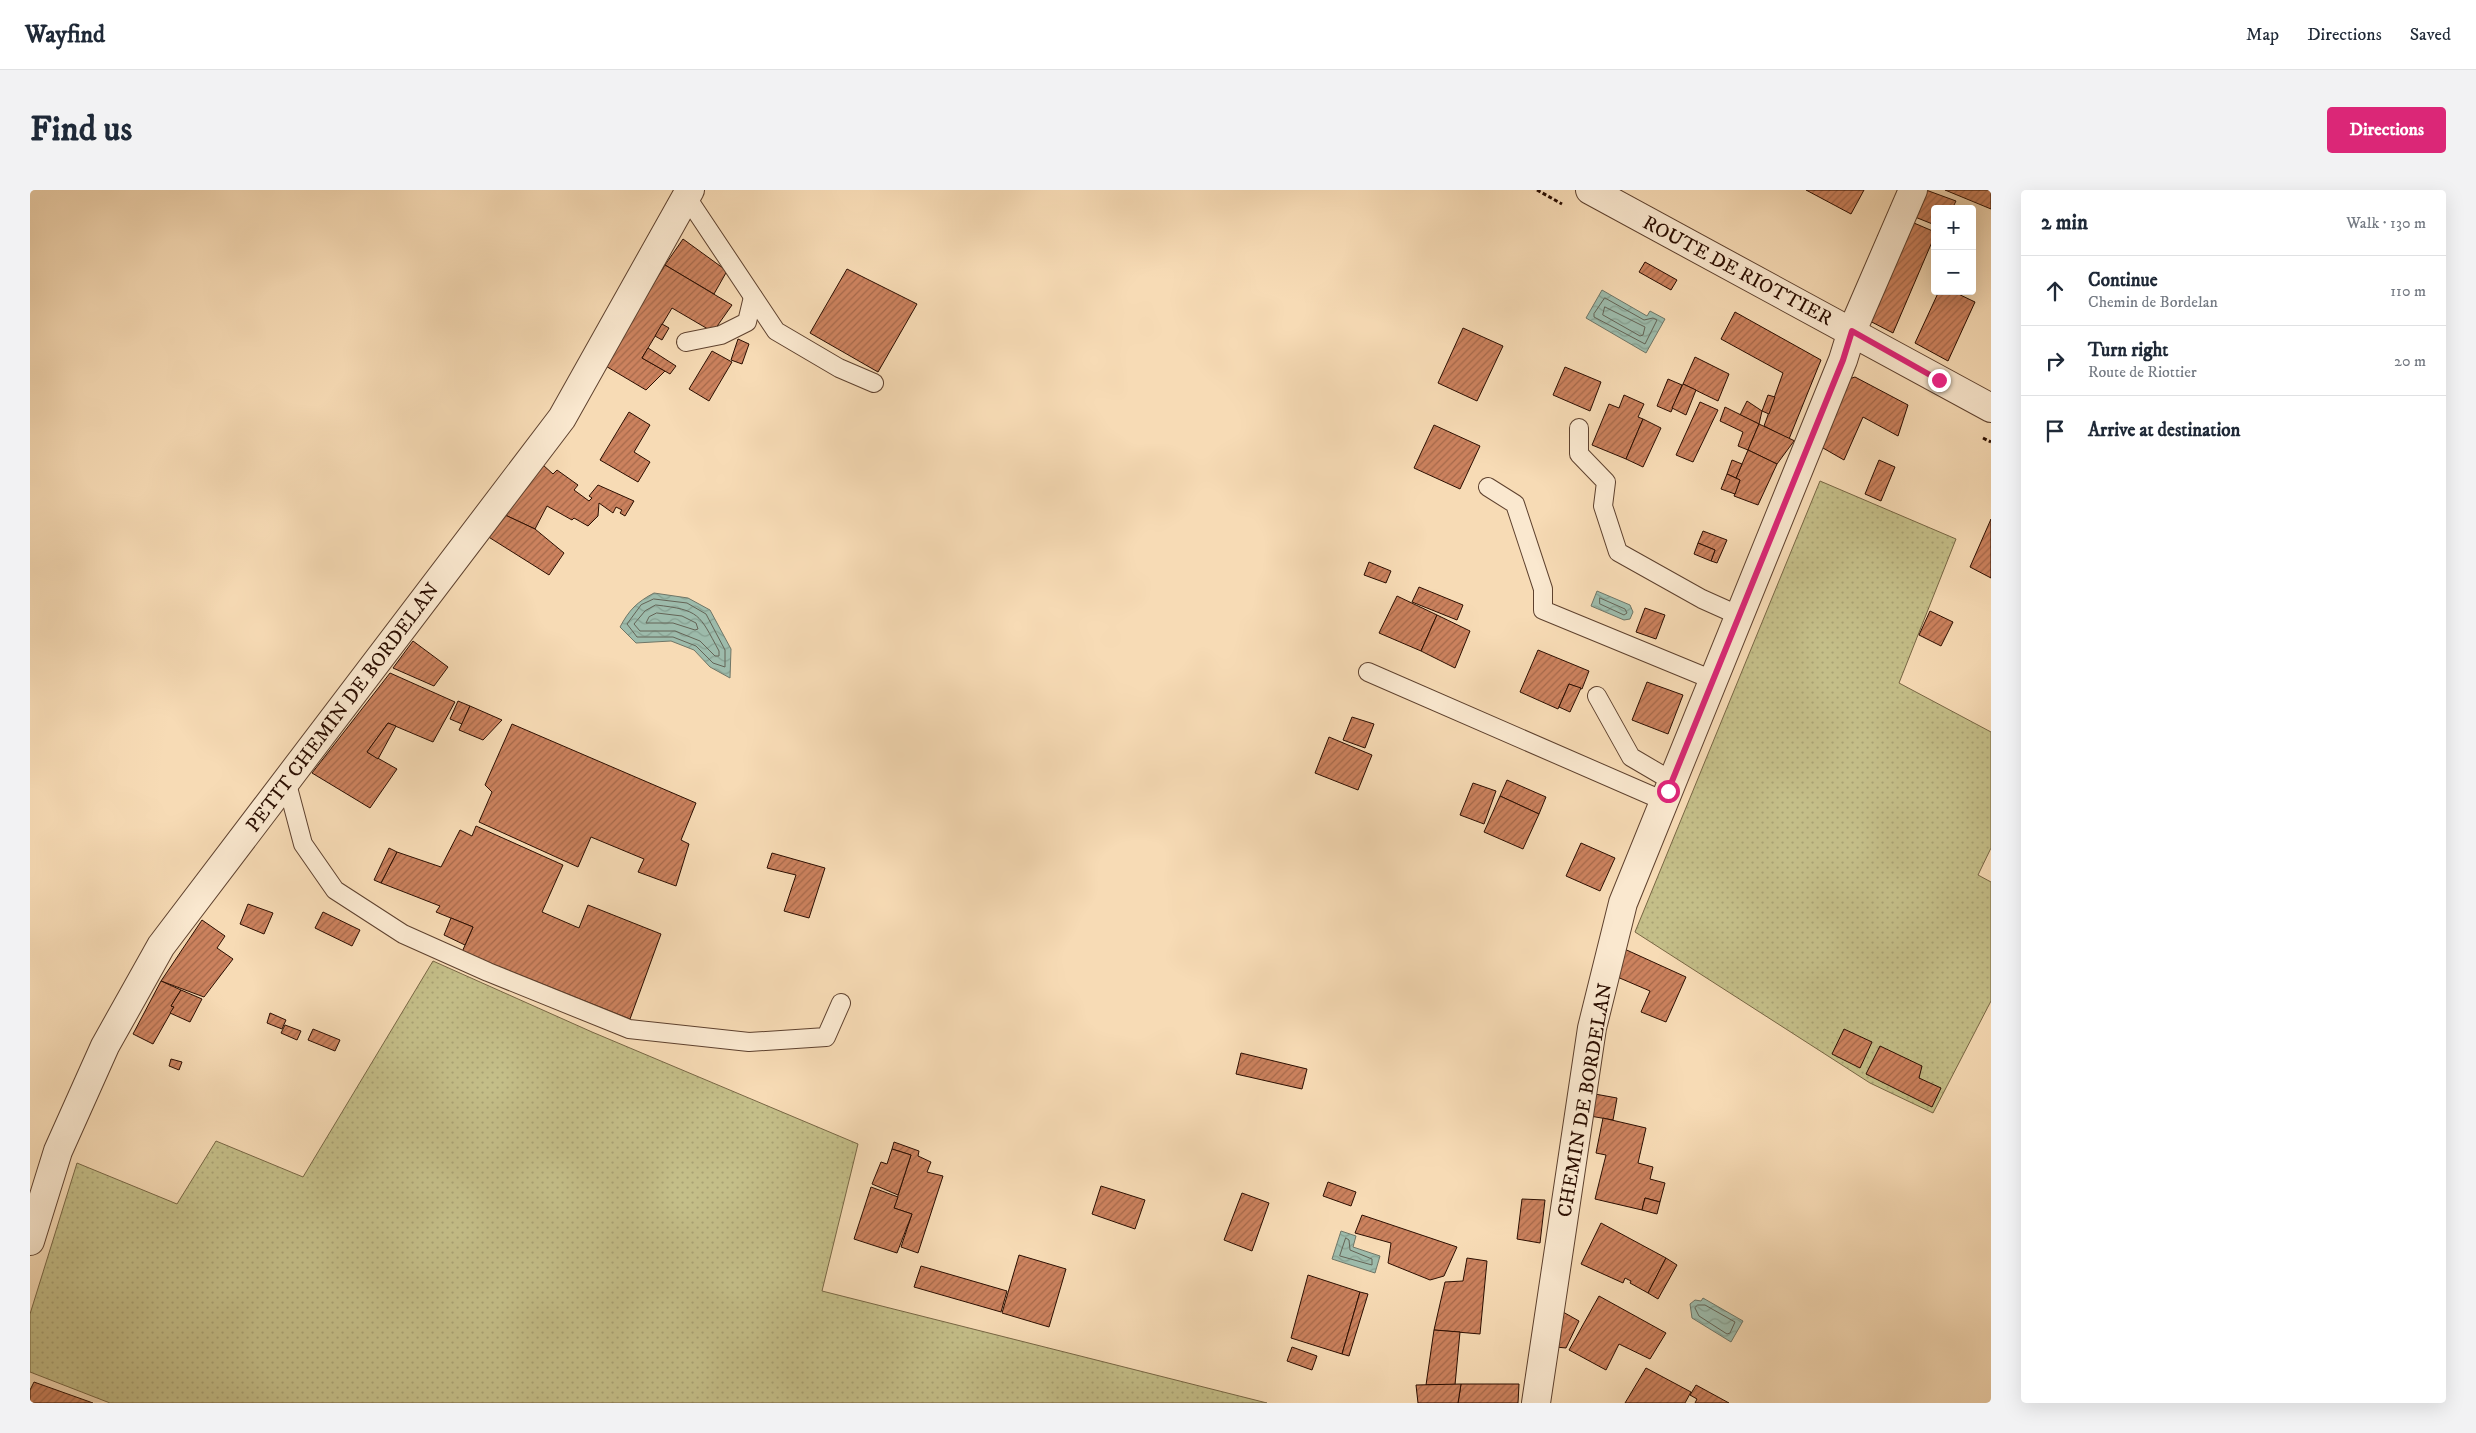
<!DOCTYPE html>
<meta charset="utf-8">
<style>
:root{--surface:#fff;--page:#f2f2f3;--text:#1f2937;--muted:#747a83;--line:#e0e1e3;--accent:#db2777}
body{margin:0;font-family:"IM FELL DW Pica",serif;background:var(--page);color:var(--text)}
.controls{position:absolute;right:15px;top:15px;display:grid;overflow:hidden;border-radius:5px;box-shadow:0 5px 20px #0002}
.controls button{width:45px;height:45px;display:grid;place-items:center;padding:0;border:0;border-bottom:1px solid var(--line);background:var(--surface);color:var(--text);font:25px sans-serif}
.stop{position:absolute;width:15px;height:15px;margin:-11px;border:4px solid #db2777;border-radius:50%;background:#fff}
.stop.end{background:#db2777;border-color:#fff;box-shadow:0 1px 5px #0008}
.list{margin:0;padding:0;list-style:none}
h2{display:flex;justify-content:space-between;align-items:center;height:65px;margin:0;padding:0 20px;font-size:21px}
h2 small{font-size:16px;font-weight:400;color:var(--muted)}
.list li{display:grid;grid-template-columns:32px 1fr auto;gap:15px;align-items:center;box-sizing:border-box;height:70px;padding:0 20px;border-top:1px solid var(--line)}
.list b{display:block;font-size:19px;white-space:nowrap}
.list p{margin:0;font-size:16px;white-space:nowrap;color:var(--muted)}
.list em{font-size:16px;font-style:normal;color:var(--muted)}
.icon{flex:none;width:28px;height:28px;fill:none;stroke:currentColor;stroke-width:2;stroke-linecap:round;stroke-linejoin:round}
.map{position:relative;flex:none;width:1961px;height:1213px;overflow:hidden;border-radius:5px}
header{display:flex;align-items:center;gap:30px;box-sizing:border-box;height:70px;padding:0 25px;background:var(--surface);border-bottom:1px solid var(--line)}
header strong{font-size:24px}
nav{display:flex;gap:28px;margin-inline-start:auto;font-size:18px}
.intro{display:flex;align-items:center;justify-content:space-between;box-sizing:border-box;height:120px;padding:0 30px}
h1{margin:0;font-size:35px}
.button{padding:12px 22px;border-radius:5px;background:var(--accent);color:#fff;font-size:18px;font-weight:700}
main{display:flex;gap:30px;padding:0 30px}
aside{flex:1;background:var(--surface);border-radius:5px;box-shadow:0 5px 20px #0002}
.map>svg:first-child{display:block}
.grass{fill:url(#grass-dots);stroke:#786644}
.water{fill:url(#water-waves);stroke:#6f7667}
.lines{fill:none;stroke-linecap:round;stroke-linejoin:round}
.shore{stroke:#646456;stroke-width:1}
.building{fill:url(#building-hatch);stroke:#2b0e01}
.lane-casing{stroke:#5e412e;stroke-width:20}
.street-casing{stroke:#5e412e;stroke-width:30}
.path{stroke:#2b0e01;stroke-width:3;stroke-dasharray:4 2.5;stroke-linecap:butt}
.lane{stroke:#fae8cf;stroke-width:18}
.street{stroke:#fae8cf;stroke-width:28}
.route{stroke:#db2777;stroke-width:6}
.labels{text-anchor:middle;stroke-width:4;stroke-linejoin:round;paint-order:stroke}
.street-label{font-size:20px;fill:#2b0e01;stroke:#fae8cf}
</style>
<header>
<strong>Wayfind</strong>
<nav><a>Map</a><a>Directions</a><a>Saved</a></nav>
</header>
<div class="intro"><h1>Find us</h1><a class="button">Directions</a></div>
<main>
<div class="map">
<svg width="1961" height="1213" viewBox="0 0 1961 1213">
<defs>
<pattern id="grass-dots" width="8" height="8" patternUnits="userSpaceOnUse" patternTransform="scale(1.25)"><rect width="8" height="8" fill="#c4be88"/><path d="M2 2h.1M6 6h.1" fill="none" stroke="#a9a274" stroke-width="1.8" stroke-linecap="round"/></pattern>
<pattern id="water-waves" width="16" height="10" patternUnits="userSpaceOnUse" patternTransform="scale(1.25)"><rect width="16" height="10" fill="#9dbbab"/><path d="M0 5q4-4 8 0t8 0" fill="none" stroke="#87a091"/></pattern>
<pattern id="building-hatch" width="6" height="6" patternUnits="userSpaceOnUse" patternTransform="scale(1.25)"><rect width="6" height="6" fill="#cc825e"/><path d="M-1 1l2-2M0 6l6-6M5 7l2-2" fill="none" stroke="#a6694b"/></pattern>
</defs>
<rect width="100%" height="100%" fill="#f7dbb5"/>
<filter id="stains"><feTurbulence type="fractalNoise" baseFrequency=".004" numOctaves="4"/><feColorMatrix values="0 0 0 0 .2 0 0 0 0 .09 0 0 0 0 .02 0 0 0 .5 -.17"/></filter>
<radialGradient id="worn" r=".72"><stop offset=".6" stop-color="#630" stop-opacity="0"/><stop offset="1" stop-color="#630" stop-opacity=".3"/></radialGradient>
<g class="grass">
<polygon points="1790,291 1926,349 1869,493 1961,542 1961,658 1948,685 1961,692 1961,811 1903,923 1840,893 1605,742"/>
<polygon points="403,771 562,842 828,954 792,1101 1237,1213 80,1213 0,1182 0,1124 47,973 147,1014 186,951 273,987"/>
</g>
<g class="water">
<polygon points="1572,100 1617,126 1620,121 1635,129 1616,163 1556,128"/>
<polygon points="1567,401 1600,415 1603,422 1600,429 1594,430 1561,416"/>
<path d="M624,403L658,408L680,420L701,459L700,488L680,477L664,460L641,451L606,453L590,437C599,420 607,412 624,403Z"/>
<polygon points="1311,1041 1326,1046 1323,1057 1350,1066 1345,1083 1302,1069"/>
<polygon points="1673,1108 1713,1131 1701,1152 1662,1128 1660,1114 1665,1110 1671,1111"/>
</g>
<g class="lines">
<g class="shore">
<polygon points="1575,108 1614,130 1623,128 1627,130 1615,154 1564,127 1564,124"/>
<polygon points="1575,117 1615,137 1613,145 1610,146 1573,125"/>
<polygon points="1570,408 1595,419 1597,423 1594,425 1570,414"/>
<polygon points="624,409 657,413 676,424 695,460 695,477 683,473 666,456 643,447 607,447 597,434 611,415"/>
<path d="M626,415C670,420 669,424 689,461V466H685L670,451L645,441H610L604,434L615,421Z"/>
<polygon points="627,423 652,426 666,433 668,439 665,440 643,433 616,433 619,427"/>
<polygon points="1316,1048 1319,1050 1320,1060 1342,1069 1342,1075 1310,1066"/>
<polygon points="1668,1115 1675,1115 1705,1132 1700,1143 1697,1144 1669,1126 1665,1118"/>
</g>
</g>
<g class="building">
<polygon points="1776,0 1834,0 1821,24"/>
<polygon points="1896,0 1926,11 1922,19 1905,19 1905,35 1885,27"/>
<polygon points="1915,0 1961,0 1961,19"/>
<polygon points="1877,30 1905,42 1905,45 1863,143 1834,128"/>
<polygon points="653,49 697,81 684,104 635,75"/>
<polygon points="1615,72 1647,90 1641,100 1609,82"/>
<polygon points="635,75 702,115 683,142 642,118 612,168 635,181 616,200 574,175"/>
<polygon points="817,79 887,114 848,182 780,143"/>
<polygon points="1909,101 1922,101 1945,112 1918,171 1885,153"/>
<polygon points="1705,122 1791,170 1759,249 1734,236 1753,183 1691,149"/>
<polygon points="632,134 639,138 632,150 625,146"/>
<polygon points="1433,138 1473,156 1447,211 1408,193"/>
<polygon points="708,149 719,154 712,174 701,170"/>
<polygon points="618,158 646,176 640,184 612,168"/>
<polygon points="682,161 702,172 679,211 659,199"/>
<polygon points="1665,167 1699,184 1688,211 1653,194"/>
<polygon points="1535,177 1571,192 1560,221 1523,205"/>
<polygon points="1825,187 1878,215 1868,246 1833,227 1814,270 1786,254 1813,191"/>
<polygon points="1638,189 1652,195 1641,222 1627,216"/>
<polygon points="1653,194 1666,200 1656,225 1642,218"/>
<polygon points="1594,205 1614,214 1608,227 1613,229 1596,269 1562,255 1579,214 1589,218"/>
<polygon points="1738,205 1745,207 1739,224 1732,221"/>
<polygon points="1717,211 1732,221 1729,234 1710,225"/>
<polygon points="1670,212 1688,220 1663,272 1646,265"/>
<polygon points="1695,217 1729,234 1718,260 1708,256 1713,242 1690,231"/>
<polygon points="599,222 620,235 604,262 620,272 608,292 570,270"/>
<polygon points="1613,229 1631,238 1613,277 1596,269"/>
<polygon points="1729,234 1767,252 1764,251 1747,274 1718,260"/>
<polygon points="1404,235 1450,256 1430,299 1384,278"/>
<polygon points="1718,260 1747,274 1728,315 1704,306 1710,290 1706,288"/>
<polygon points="1702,270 1712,274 1706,288 1697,284"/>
<polygon points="1849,270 1865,277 1851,311 1835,304"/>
<polygon points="513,275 523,284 527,280 548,295 544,300 559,311 562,308 559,306 568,295 604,311 595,326 590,323 592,320 586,317 583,323 569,313 568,326 558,336 544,328 542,330 517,316 505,339 473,324"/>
<polygon points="1697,284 1710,290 1705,304 1691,299"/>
<polygon points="473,324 505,339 534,363 519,385 457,346"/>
<polygon points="1961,329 1961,388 1940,377"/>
<polygon points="1673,341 1697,350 1687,373 1681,371 1685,360 1668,353"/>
<polygon points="1668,353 1685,360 1681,371 1664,364"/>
<polygon points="1339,372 1361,381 1356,393 1334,385"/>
<polygon points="1389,397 1433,415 1427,430 1382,412"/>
<polygon points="1367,406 1407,425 1391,461 1349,443"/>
<polygon points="1615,418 1635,425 1626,449 1606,442"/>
<polygon points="1900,421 1923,432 1911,456 1889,445"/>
<polygon points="1407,425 1440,441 1425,478 1391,461"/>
<polygon points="383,451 418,477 404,496 363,478"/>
<polygon points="1508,460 1559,481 1552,499 1539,494 1528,519 1490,502"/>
<polygon points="360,483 425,512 403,552 358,533 337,562 367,579 340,618 282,583"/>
<polygon points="1617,492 1653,505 1638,544 1602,530"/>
<polygon points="1539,494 1551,498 1540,522 1529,517"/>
<polygon points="428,511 440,516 432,534 420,529"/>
<polygon points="440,516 472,530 453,550 429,540"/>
<polygon points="1322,527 1344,534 1335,558 1313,550"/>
<polygon points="358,533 366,536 348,569 337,562"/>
<polygon points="482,534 666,613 651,650 659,654 646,696 608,682 614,669 561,647 548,677 449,632 462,602 455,595"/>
<polygon points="1299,547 1342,565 1328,600 1285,583"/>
<polygon points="1477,590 1516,607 1509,624 1470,606"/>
<polygon points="1443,593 1466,601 1454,634 1430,625"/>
<polygon points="1470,606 1509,624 1493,659 1454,642"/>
<polygon points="446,636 533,675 512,722 549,738 558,715 631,744 600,829 432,762 443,737 406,722 410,716 351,693 367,662 411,677 430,640 442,646"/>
<polygon points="1551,653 1585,668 1570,701 1536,686"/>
<polygon points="359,658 367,662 351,693 344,690"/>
<polygon points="742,663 795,678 779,728 754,721 766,685 737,678"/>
<polygon points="218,714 243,723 234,744 210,734"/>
<polygon points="293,722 330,740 322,756 285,738"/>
<polygon points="421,728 443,737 435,755 414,745"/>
<polygon points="172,730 195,746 187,758 203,769 174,807 131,791"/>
<polygon points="1590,757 1656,787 1636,832 1611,822 1620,801 1585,786"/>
<polygon points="131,791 151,800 141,816 144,817 123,854 103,844"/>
<polygon points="151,800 172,809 160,832 140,823 144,817 141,816"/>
<polygon points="240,823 256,830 252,839 237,833"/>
<polygon points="255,835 271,841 267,850 251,843"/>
<polygon points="283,839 310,850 305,861 278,850"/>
<polygon points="1814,839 1842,852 1830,878 1802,864"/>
<polygon points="1850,856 1892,876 1889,888 1911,898 1902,917 1836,884"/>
<polygon points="1211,863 1277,879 1272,899 1206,884"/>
<polygon points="141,869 152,872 149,880 139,876"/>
<polygon points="1565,904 1587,908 1583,930 1560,926"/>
<polygon points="1573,928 1616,938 1608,973 1623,977 1620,989 1635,993 1630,1012 1615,1008 1612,1020 1565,1009 1576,965 1566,963"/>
<polygon points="864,952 889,961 888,966 901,972 897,982 913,986 888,1063 871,1057 882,1024 864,1018 881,965 862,959"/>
<polygon points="862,959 881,965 868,1005 842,994 851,972 857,974"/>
<polygon points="1298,992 1326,1002 1321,1016 1293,1006"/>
<polygon points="1071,996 1115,1010 1105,1039 1062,1024"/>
<polygon points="841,997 868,1007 864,1018 882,1024 867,1063 824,1049"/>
<polygon points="1212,1003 1239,1013 1222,1061 1194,1050"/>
<polygon points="1615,1008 1630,1012 1627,1024 1612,1020"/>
<polygon points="1492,1009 1515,1010 1510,1053 1487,1049"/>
<polygon points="1332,1025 1427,1057 1414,1086 1400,1090 1358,1073 1361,1053 1325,1043"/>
<polygon points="1571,1033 1636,1068 1618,1103 1600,1093 1601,1091 1595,1088 1593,1093 1551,1074"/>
<polygon points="989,1065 1036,1079 1019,1137 972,1123"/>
<polygon points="1437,1068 1457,1071 1450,1144 1404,1140 1415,1092 1433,1091"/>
<polygon points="1636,1068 1647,1075 1628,1109 1618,1103"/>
<polygon points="891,1076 977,1101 971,1122 884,1097"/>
<polygon points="1278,1085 1330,1102 1312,1164 1261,1148"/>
<polygon points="1330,1102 1338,1104 1319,1166 1312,1164"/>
<polygon points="1569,1106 1636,1143 1620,1169 1589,1154 1576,1180 1539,1160"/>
<polygon points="1533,1122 1549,1131 1536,1158 1526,1157"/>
<polygon points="1404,1140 1430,1142 1425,1195 1396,1195"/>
<polygon points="1262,1157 1287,1166 1282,1180 1257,1171"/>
<polygon points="1616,1178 1661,1202 1655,1213 1595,1213"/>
<polygon points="4,1192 63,1213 0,1213 0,1200"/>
<polygon points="1431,1194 1489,1194 1488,1213 1428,1213"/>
<polygon points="1431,1194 1428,1213 1388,1213 1386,1195"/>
<polygon points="1666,1195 1699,1213 1665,1213 1667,1209 1660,1205"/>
</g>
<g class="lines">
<g class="lane-casing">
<g id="lane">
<polyline points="656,6 746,141 809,178 844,193"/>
<polyline points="656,152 691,145 717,132 723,107"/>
<polyline points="1549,238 1549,264 1576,292 1573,316 1588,362 1672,409 1710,426"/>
<polyline points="1458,297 1485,314 1513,399 1513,420 1683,490"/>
<polyline points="1338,482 1634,611"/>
<polyline points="1567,506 1601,567 1642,591"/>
<polyline points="256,590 273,654 305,700 373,744 458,782 599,839 719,852 796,847 811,813"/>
</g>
</g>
<g class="street-casing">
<g id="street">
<polyline points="1560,0 1961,218"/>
<polyline points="0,1051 28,961 75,856 131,756 532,228 660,0"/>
<polyline points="1506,1213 1562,838 1593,713 1813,170 1822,141 1883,0"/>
</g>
</g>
<g class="path">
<polyline points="1507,0 1532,14"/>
<polyline points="1953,248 1961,252"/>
</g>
<use href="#lane" class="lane"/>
<use href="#street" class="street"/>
</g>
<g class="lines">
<polyline class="route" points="1638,601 1813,170 1822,141 1909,190"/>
</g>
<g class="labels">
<g class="street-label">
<text transform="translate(1708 80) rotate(28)" y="7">ROUTE DE RIOTTIER</text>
<text transform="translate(312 517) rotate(-53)" y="7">PETIT CHEMIN DE BORDELAN</text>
<text transform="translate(1554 910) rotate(-80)" y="7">CHEMIN DE BORDELAN</text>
</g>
</g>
<rect width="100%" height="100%" filter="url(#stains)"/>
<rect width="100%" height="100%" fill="url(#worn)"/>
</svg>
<div class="controls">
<button>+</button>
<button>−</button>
</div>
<div class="stop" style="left:1638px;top:601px"></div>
<div class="stop end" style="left:1909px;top:190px"></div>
</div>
<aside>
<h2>2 min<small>Walk · 130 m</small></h2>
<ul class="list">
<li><svg class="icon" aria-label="ahead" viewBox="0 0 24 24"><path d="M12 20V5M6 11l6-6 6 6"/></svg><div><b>Continue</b><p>Chemin de Bordelan</p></div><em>110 m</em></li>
<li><svg class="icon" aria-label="right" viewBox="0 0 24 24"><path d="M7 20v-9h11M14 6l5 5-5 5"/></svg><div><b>Turn right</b><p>Route de Riottier</p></div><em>20 m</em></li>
<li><svg class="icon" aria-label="arrive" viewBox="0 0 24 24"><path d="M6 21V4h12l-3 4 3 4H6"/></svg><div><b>Arrive at destination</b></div></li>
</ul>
</aside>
</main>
